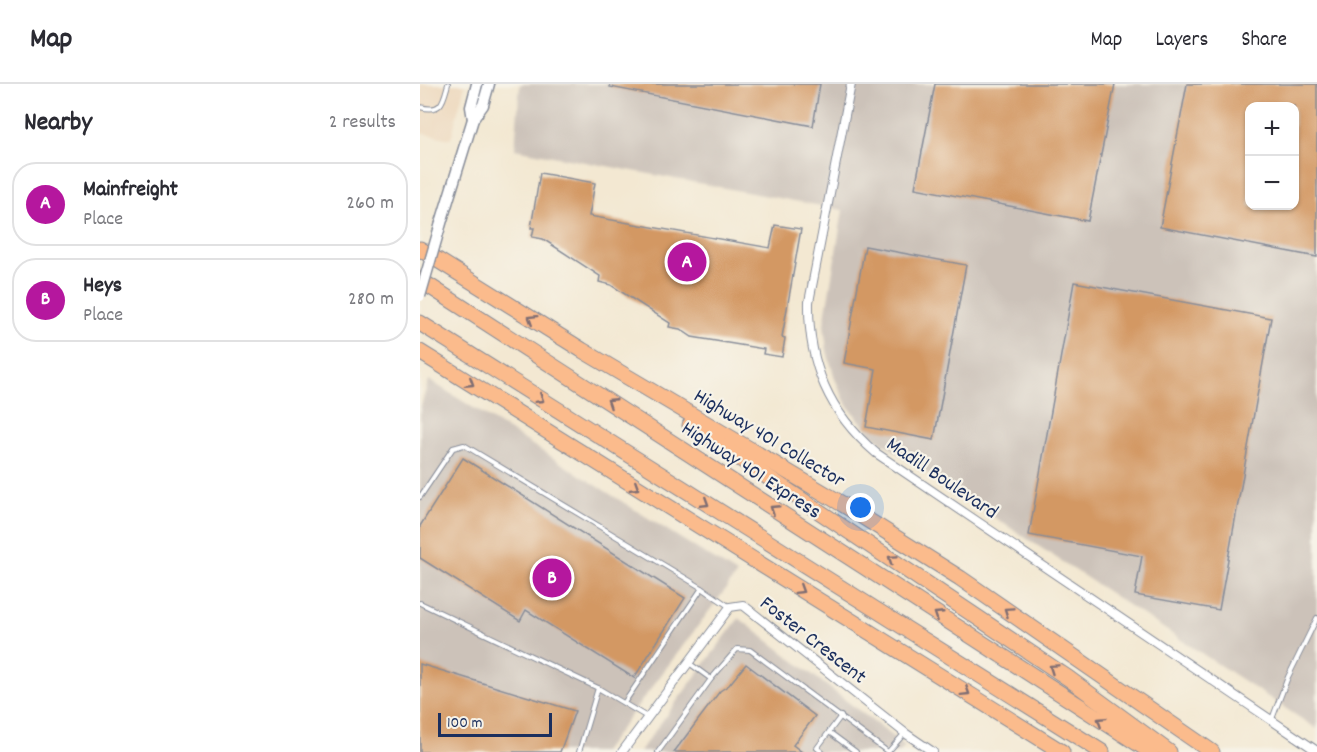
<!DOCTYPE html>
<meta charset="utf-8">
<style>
:root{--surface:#fff;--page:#f2f2f3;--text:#2b2b33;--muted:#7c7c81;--line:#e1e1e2;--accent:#b5179e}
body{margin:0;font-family:Dekko,sans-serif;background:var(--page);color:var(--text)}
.controls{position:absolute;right:18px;top:18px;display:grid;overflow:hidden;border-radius:12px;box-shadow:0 2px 4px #0004}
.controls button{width:54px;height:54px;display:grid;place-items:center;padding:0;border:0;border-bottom:2px solid var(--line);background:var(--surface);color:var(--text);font:30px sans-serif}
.scale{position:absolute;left:18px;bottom:15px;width:114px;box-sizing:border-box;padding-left:6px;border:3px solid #1b2f5e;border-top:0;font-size:16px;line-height:21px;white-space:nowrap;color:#1b2f5e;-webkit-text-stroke:4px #f7f3e8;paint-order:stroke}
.you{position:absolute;left:441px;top:424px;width:21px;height:21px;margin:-15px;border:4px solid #fff;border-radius:50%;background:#1a73e8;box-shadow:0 0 0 9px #1a73e833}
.badge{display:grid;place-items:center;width:39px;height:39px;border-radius:50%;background:var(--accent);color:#fff;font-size:20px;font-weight:700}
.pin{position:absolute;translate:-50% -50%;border:3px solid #fff;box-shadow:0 2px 6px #0006}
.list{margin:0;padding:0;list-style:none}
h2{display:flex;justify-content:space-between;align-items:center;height:78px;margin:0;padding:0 24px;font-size:26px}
h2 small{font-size:20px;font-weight:400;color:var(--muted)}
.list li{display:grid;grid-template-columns:39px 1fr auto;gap:18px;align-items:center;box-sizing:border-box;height:84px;margin:0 12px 12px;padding:0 12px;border:2px solid var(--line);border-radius:24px}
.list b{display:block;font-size:22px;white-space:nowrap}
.list p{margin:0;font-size:20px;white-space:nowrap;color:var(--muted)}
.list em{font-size:20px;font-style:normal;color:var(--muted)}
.map{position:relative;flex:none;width:897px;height:668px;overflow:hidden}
header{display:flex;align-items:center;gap:36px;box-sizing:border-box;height:84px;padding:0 30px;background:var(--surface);border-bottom:2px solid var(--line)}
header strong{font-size:28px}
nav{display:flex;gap:33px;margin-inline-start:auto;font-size:21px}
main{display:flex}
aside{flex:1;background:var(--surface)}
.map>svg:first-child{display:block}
.built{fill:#edd7bb}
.industrial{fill:#ccc2b9;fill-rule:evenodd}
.building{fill:#d39863;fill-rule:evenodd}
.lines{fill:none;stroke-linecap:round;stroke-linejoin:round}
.service-casing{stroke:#878c98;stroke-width:6}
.minor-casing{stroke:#878c98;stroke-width:10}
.tertiary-casing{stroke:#878c98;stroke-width:13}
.motorway-casing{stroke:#878c98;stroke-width:17}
.service{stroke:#fff;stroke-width:4}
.minor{stroke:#fff;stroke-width:8}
.tertiary{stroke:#fff;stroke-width:10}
.motorway{stroke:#fbbb8c;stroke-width:15}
.tertiary-bridge-casing{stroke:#878c98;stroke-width:13;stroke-linecap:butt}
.tertiary-bridge{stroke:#fff;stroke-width:10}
.oneway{stroke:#806e73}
.labels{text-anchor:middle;stroke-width:4.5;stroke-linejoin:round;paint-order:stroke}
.street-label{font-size:21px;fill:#1b2f5e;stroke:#f7f3e8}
</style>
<header>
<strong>Map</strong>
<nav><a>Map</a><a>Layers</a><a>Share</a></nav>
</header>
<main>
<aside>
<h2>Nearby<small>2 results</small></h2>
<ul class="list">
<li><span class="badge">A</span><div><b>Mainfreight</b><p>Place</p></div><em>260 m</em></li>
<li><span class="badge">B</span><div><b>Heys</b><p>Place</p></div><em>280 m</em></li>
</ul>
</aside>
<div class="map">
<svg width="897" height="668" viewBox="0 0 897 668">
<rect width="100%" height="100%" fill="#f7f3e8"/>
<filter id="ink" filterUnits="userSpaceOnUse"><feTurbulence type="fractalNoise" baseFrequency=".0167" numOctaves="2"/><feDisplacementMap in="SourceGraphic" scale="12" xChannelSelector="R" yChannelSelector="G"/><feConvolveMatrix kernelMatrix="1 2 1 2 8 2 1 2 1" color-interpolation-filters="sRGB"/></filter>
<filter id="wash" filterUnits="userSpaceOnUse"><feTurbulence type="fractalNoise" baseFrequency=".008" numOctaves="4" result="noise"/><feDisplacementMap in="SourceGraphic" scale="24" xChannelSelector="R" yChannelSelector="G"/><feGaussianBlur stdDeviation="1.35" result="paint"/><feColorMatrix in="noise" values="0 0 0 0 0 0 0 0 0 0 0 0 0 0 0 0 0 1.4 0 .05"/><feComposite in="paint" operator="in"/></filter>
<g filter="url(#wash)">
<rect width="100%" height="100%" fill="#f3e8d2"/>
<polygon class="built" points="0,0 45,0 31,55 0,49"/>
<g class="industrial">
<path d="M100,0H897V645L481,372L451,350L427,321L415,295L407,267L404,240L423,126L95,65ZM830,22H874V122H830Z"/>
<polygon points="9,296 317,490 183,668 0,668 0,325"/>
<polygon points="319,534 485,662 480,668 219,668"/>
</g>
<g id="blocks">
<g class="building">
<polygon points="190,0 400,0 393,42 190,3"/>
<polygon points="515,0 695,0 668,137 495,104"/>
<path d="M767,0H897V173L740,143ZM830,22H874V122H830Z"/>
<polygon points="120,89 175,99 169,132 350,164 355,141 381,145 362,253 365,254 362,273 343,270 344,265 272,253 260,245 249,243 250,239 191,201 179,198 180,192 123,155 112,153 114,144 111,144"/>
<polygon points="445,162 546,181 514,356 446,343 456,285 424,279"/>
<polygon points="654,198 851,234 799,526 715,511 722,472 609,451"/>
<polygon points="43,374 265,514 214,594 106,526 100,537 0,474 0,442"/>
<polygon points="0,580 155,627 140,668 0,668"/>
<polygon points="326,580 395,632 373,661 382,668 254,668 300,607 309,601"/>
</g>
</g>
</g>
<g filter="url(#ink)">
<use href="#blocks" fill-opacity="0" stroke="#878c98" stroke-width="1.5"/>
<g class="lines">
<g class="service-casing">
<g id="service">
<path d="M0,23C22,29 23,18 28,0"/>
<polyline points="0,413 33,364 44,361 282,504"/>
<polyline points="0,519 178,604 227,633"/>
<polyline points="291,595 317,565 330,566 468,668 484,650"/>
<polyline points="204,619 282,504 310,523"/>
<polyline points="852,635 868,593 897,534"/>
<polyline points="409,648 436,668"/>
<polyline points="159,668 178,604"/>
<polyline points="238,668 291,595 269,579"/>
<polyline points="402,668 397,664 421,632"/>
</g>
</g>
<g class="minor-casing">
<g id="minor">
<path d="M431,0L389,218C388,280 409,329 456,369L897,667"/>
<polyline points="202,668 310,523 323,521 485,649 513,668"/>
</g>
</g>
<g class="tertiary-casing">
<g id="tertiary">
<polyline points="53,35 51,23 57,0"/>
<polyline points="21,139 53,35 63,21 69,0"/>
</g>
</g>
<g class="motorway-casing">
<g id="motorway">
<polyline points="0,165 162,266 424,421 540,494 792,668"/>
<polyline points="0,196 731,668"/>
<polyline points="0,239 682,668"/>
<polyline points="0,268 642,668"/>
<polyline points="270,341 648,594 749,668"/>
</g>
</g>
<use href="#service" class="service"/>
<use href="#minor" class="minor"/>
<use href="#tertiary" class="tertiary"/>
<use href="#motorway" class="motorway"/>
<g class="tertiary-bridge-casing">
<polyline id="tertiary-bridge" points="0,212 21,139"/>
</g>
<use href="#tertiary-bridge" class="tertiary-bridge"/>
</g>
<defs><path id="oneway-chevron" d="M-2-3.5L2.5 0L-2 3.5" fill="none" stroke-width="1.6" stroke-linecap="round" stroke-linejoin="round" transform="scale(1.5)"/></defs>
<g class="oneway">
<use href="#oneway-chevron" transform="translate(112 235) rotate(-148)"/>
<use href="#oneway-chevron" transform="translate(50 299) rotate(32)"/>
<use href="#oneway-chevron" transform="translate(120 315) rotate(32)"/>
<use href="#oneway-chevron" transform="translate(191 318) rotate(-147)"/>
<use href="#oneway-chevron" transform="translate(215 403) rotate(32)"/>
<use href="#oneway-chevron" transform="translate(285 419) rotate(32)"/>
<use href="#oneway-chevron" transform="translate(354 425) rotate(-147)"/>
<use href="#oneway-chevron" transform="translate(472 475) rotate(-146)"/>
<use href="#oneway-chevron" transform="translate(380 506) rotate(32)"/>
<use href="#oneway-chevron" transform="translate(588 527) rotate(-146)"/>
<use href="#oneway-chevron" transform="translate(518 531) rotate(-147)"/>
<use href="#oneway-chevron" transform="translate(633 584) rotate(-146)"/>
<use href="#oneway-chevron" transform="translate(546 608) rotate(32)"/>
<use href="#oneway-chevron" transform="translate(681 637) rotate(-148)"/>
</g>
</g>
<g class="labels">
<g class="street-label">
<text transform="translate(350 353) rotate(31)" y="7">Highway 401 Collector</text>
<text transform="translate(332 385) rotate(33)" y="7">Highway 401 Express</text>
<text transform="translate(523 393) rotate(34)" y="7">Madill Boulevard</text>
<text transform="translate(394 555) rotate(38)" y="7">Foster Crescent</text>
</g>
</g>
</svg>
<div class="controls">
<button>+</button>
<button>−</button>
</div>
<div class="scale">100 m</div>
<div class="you"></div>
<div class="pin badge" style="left:267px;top:178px">A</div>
<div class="pin badge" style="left:132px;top:494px">B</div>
</div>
</main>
